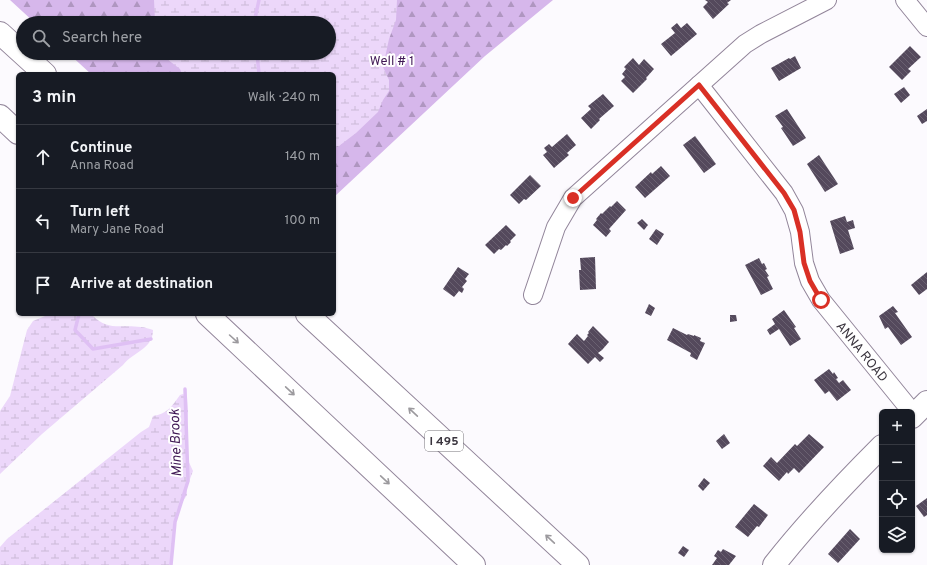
<!DOCTYPE html>
<meta charset="utf-8">
<style>
:root{--surface:#171b24;--page:#242831;--text:#f1f3f6;--muted:#9ea1a6;--line:#363941}
body{margin:0;font-family:Overpass,sans-serif;background:var(--page);color:var(--text)}
.controls{position:absolute;right:12px;bottom:12px;display:grid;overflow:hidden;border-radius:6px;box-shadow:0 1px 3px #0004}
.controls button{width:36px;height:36px;display:grid;place-items:center;padding:0;border:0;border-bottom:1px solid var(--line);background:var(--surface);color:var(--text);font:20px sans-serif}
.stop{position:absolute;width:12px;height:12px;margin:-9px;border:3px solid #d93025;border-radius:50%;background:#fff}
.stop.end{background:#d93025;border-color:#fff;box-shadow:0 1px 4px #0008}
.list{margin:0;padding:0;list-style:none}
h2{display:flex;justify-content:space-between;align-items:center;height:52px;margin:0;padding:0 16px;font-size:17px}
h2 small{font-size:13px;font-weight:400;color:var(--muted)}
.list li{display:grid;grid-template-columns:26px 1fr auto;gap:12px;align-items:center;box-sizing:border-box;height:64px;padding:0 16px;border-top:1px solid var(--line)}
.list b{display:block;font-size:15px;white-space:nowrap}
.list p{margin:0;font-size:13px;white-space:nowrap;color:var(--muted)}
.list em{font-size:13px;font-style:normal;color:var(--muted)}
.icon{flex:none;width:22px;height:22px;fill:none;stroke:currentColor;stroke-width:2;stroke-linecap:round;stroke-linejoin:round}
.map{position:relative;flex:none;width:927px;height:565px;overflow:hidden}
.search{position:absolute;background:var(--surface);box-shadow:0 1px 3px #0004;left:16px;top:16px;width:320px;height:44px;display:flex;align-items:center;gap:10px;box-sizing:border-box;padding:0 14px;border-radius:22px;color:var(--muted);font-size:15px}
.panel{position:absolute;background:var(--surface);box-shadow:0 1px 3px #0004;left:16px;top:72px;width:320px;height:244px;border-radius:6px}
.map>svg:first-child{display:block}
.forest{fill:url(#forest-firs)}
.wetland{fill:url(#wetland-marsh)}
.lines{fill:none;stroke-linecap:round;stroke-linejoin:round}
.stream{stroke:#dfc0f4;stroke-width:3.5}
.building{fill:url(#building-back-hatch)}
.minor-casing{stroke:#92859a;stroke-width:20}
.major-casing{stroke:#92859a;stroke-width:24}
.highway-casing{stroke:#92859a;stroke-width:24}
.minor{stroke:#fff;stroke-width:18}
.major{stroke:#fff;stroke-width:22}
.highway{stroke:#fff;stroke-width:22}
.oneway{stroke:#9c9a9e}
.route{stroke:#d93025;stroke-width:5}
.labels{text-anchor:middle;stroke-width:4;stroke-linejoin:round;paint-order:stroke}
.shield{fill:#fff;stroke:#757278;stroke-width:1}
.shield-label{font-size:12px;font-weight:bold;fill:#3a353e}
.park-label{font-size:13px;fill:#411956;stroke:#fff}
.street-label{font-size:13px;fill:#3a353e;stroke:#fff}
.water-label{font-size:14px;font-style:italic;fill:#401955;stroke:#fff}
</style>
<div class="map">
<svg width="927" height="565" viewBox="0 0 927 565">
<defs>
<pattern id="forest-firs" width="22" height="20" patternUnits="userSpaceOnUse"><rect width="22" height="20" fill="#d6b7eb"/><path d="M5 1l3.5 6h-7zM16 11l3.5 6h-7z" fill="#af96c0"/></pattern>
<pattern id="wetland-marsh" width="20" height="14" patternUnits="userSpaceOnUse"><rect width="20" height="14" fill="#ecd7fa"/><path d="M1 5h8M5 5V1M11 12h8M15 12V8" fill="none" stroke="#cbb9d7"/></pattern>
<pattern id="building-back-hatch" width="6" height="6" patternUnits="userSpaceOnUse"><rect width="6" height="6" fill="#54495c"/><path d="M-1 5l2 2M0 0l6 6M5-1l2 2" fill="none" stroke="#6a6171"/></pattern>
</defs>
<rect width="100%" height="100%" fill="#fcfafe"/>
<polygon class="forest" points="10,0 553,0 485,56 334,197 334,74 91,74 68,53 329,53 329,23 35,23"/>
<g class="wetland">
<polygon points="154,0 397,0 396,20 389,39 383,67 389,80 389,91 383,100 378,112 356,133 339,146 334,147 334,74 182,74 180,69 159,53 329,53 329,23 158,23 155,21"/>
<path d="M50,314H91C108,332 119,324 141,327C145,327 149,329 153,330C153,349 133,352 123,365L42,434L0,474V411L10,396L27,330L33,321Z"/>
<path d="M183,394L187,397L188,411L186,453L187,458L193,471L187,487V495L177,510L171,549V565H0V547L7,539L141,432L149,427L153,416C167,414 172,406 180,395Z"/>
</g>
<g class="lines">
<g class="stream">
<polyline points="254,23 259,0"/>
<polyline points="257,53 259,74"/>
<polyline points="79,314 75,330 93,349 151,339"/>
<polyline points="171,565 175,522 188,481 185,389"/>
</g>
</g>
<g class="building">
<polygon points="705,0 731,0 727,3 729,4 713,19 703,7 708,2"/>
<polygon points="677,23 681,28 687,23 697,34 671,56 661,44 675,33 671,28"/>
<polygon points="910,46 921,57 908,69 911,71 902,80 889,67"/>
<polygon points="795,56 801,68 779,81 771,68 789,58 790,59"/>
<polygon points="633,58 639,65 644,59 654,69 646,78 647,79 633,93 621,81 625,77 622,74 626,69 624,67"/>
<polygon points="904,87 910,95 901,103 894,94"/>
<polygon points="603,94 614,106 599,119 600,120 591,129 581,118 591,109 588,106"/>
<polygon points="787,109 806,138 793,146 781,128 783,127 775,116"/>
<polygon points="927,109 927,121 922,124 917,116"/>
<polygon points="567,134 576,145 567,153 569,155 554,168 543,155 547,152 544,148 549,144 552,147"/>
<polygon points="695,136 716,164 704,173 683,145"/>
<polygon points="819,155 838,184 825,192 807,164"/>
<polygon points="661,166 670,176 645,198 635,187 651,172 652,174"/>
<polygon points="530,175 541,186 526,200 524,199 519,204 510,195"/>
<polygon points="617,201 626,210 609,229 611,231 606,237 593,225 597,220 596,219 601,213 602,214 610,206 611,207"/>
<polygon points="845,216 847,222 853,220 855,228 848,230 854,249 840,254 830,221"/>
<polygon points="642,219 648,225 644,230 637,223"/>
<polygon points="506,225 516,235 510,241 511,242 507,246 506,245 501,250 499,249 494,254 485,245"/>
<polygon points="656,229 664,234 657,245 649,239"/>
<polygon points="595,257 596,289 580,290 579,270 581,270 580,258"/>
<polygon points="759,258 762,264 764,263 767,269 765,270 769,276 767,277 773,289 761,295 745,265"/>
<polygon points="458,267 469,274 465,279 467,281 462,287 464,289 462,293 459,291 454,297 443,289"/>
<polygon points="927,272 927,289 919,295 911,285"/>
<polygon points="649,304 655,308 651,316 645,313"/>
<polygon points="893,306 898,312 895,313 912,337 901,345 888,327 885,329 879,316"/>
<polygon points="784,310 796,327 794,328 801,339 790,346 779,329 770,335 767,330 775,324 772,319"/>
<polygon points="730,315 736,315 737,321 730,322"/>
<polygon points="593,326 609,342 602,350 598,353 604,358 600,362 595,357 588,364 568,344 577,334 584,341 588,336 587,335 589,333 588,332"/>
<polygon points="673,328 687,335 688,334 694,336 694,335 701,338 700,341 705,343 697,360 690,356 691,353 667,340"/>
<polygon points="829,369 833,374 834,372 838,378 836,379 839,383 843,380 851,390 837,401 829,391 825,394 814,380"/>
<polygon points="724,434 730,443 722,449 716,441"/>
<polygon points="809,434 824,447 799,473 794,468 788,474 787,472 779,481 763,466 771,457 777,463 795,444 797,446"/>
<polygon points="704,478 710,483 703,491 698,486"/>
<polygon points="927,498 927,515 924,517 916,506"/>
<polygon points="754,504 768,515 759,527 757,526 748,537 735,527"/>
<polygon points="850,529 860,539 838,563 828,554"/>
<polygon points="683,546 689,550 684,557 678,553"/>
<polygon points="723,549 736,556 729,565 712,565 717,558 714,556 718,550 721,552"/>
</g>
<g class="lines">
<g class="minor-casing">
<g id="minor">
<polyline points="905,0 927,27"/>
<path id="s1" d="M699,85L784,193L794,211L800,232L804,263L810,281L821,300L912,412"/>
<polyline points="533,295 556,227 573,198 745,44 761,34 827,0"/>
</g>
</g>
<g class="major-casing">
<g id="major">
<polyline points="912,417 927,402"/>
<path d="M774,565C807,523 844,484 882,446"/>
</g>
</g>
<g class="highway-casing">
<g id="highway">
<polyline points="0,33 45,74"/>
<polyline points="0,116 18,133"/>
<polyline points="207,314 474,565"/>
<polyline points="307,314 578,565"/>
</g>
</g>
<use href="#minor" class="minor"/>
<use href="#major" class="major"/>
<use href="#highway" class="highway"/>
</g>
<defs><path id="oneway-shaft" d="M-6 0H5M1.5-3L5.5 0L1.5 3" fill="none" stroke-width="1.6" stroke-linecap="round" stroke-linejoin="round"/></defs>
<g class="oneway">
<use href="#oneway-shaft" transform="translate(234 339) rotate(42)"/>
<use href="#oneway-shaft" transform="translate(290 391) rotate(43)"/>
<use href="#oneway-shaft" transform="translate(413 412) rotate(-137)"/>
<use href="#oneway-shaft" transform="translate(385 480) rotate(43)"/>
<use href="#oneway-shaft" transform="translate(550 539) rotate(-137)"/>
</g>
<g class="lines">
<polyline class="route" points="573,198 699,85 784,193 794,210 800,232 804,263 810,281 821,300"/>
</g>
<g class="labels">
<rect class="shield" x="425" y="431" width="38" height="20" rx="3"/>
<g class="shield-label">
<text x="444" y="445">I 495</text>
</g>
<g class="park-label">
<text x="392" y="65">Well # 1</text>
</g>
<g class="street-label">
<text dy="5" stroke="none"><textPath href="#s1" startOffset="318">ANNA ROAD</textPath></text>
</g>
<g class="water-label">
<text transform="translate(175 443) rotate(-92)" y="5">Mine Brook</text>
</g>
</g>
</svg>
<div class="controls">
<button>+</button>
<button>−</button>
<button><svg class="icon" aria-label="locate" viewBox="0 0 24 24"><circle cx="12" cy="12" r="6"/><path d="M12 2v4M12 18v4M2 12h4M18 12h4"/></svg></button>
<button><svg class="icon" aria-label="layers" viewBox="0 0 24 24"><path d="M12 4l9 5-9 5-9-5zM3 14l9 5 9-5"/></svg></button>
</div>
<div class="stop" style="left:821px;top:300px"></div>
<div class="stop end" style="left:573px;top:198px"></div>
<div class="search"><svg class="icon" aria-label="search" viewBox="0 0 24 24"><circle cx="10" cy="10" r="6"/><path d="M15 15l6 6"/></svg>Search here</div>
<section class="panel">
<h2>3 min<small>Walk · 240 m</small></h2>
<ul class="list">
<li><svg class="icon" aria-label="ahead" viewBox="0 0 24 24"><path d="M12 20V5M6 11l6-6 6 6"/></svg><div><b>Continue</b><p>Anna Road</p></div><em>140 m</em></li>
<li><svg class="icon" aria-label="left" viewBox="0 0 24 24"><path d="M17 20v-9H6M10 6l-5 5 5 5"/></svg><div><b>Turn left</b><p>Mary Jane Road</p></div><em>100 m</em></li>
<li><svg class="icon" aria-label="arrive" viewBox="0 0 24 24"><path d="M6 21V4h12l-3 4 3 4H6"/></svg><div><b>Arrive at destination</b></div></li>
</ul>
</section>
</div>
